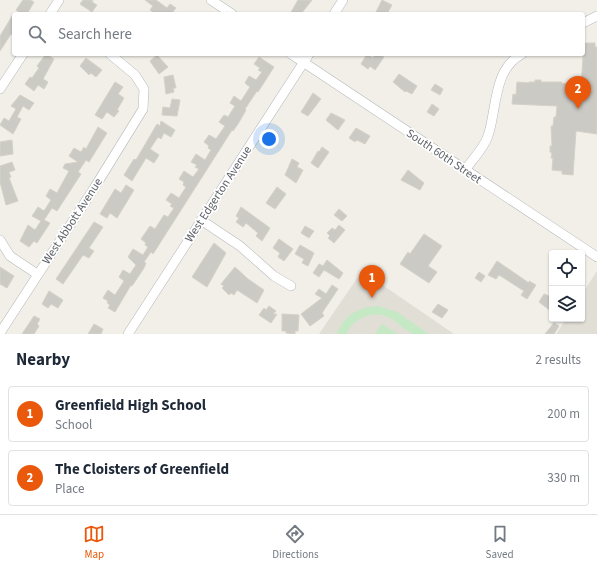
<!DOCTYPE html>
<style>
:root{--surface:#fff;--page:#f2f2f3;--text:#1f2937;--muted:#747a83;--line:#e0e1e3;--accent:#ea580c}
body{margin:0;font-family:"Source Sans 3",sans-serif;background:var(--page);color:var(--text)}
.controls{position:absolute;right:12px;bottom:12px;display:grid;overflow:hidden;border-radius:4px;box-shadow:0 1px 3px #0004}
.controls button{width:36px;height:36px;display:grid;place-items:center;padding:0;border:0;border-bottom:1px solid var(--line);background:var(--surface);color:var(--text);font:20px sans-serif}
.you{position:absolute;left:269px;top:139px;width:14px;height:14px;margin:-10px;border:3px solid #fff;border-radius:50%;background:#1a73e8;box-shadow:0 0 0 6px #1a73e833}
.badge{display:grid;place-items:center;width:26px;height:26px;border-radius:50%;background:var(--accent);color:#fff;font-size:13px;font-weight:700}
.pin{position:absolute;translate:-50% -33px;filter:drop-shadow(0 1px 2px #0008)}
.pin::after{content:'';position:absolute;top:21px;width:14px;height:12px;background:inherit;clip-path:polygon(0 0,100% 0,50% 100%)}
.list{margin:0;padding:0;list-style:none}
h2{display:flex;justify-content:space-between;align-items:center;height:52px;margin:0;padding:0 16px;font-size:17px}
h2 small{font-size:13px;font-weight:400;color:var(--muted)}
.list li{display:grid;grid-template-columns:26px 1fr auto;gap:12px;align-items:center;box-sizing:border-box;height:56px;margin:0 8px 8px;padding:0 8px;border:1px solid var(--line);border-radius:4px}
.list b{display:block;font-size:15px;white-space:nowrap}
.list p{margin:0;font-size:13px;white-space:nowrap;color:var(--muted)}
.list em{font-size:13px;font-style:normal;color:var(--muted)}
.icon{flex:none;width:22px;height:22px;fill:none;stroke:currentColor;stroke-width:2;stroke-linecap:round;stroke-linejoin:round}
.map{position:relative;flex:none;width:597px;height:334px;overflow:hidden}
.search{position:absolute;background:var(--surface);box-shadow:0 1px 3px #0004;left:12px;right:12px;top:12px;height:44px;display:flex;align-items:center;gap:10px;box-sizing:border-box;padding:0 14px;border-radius:4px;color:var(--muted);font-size:15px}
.sheet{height:180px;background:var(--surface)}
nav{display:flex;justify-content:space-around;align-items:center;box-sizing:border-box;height:56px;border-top:1px solid var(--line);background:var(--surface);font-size:11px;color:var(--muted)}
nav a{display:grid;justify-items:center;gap:2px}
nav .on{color:var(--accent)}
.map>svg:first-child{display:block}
.education{fill:#e1ded6}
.green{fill:#c5e8c5}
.building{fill:#cccac5;stroke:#d6d1c6}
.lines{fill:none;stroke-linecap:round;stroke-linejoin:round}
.minor-casing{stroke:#b5b8bc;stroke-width:10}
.minor{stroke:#fff;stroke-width:9}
.labels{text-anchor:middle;stroke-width:3.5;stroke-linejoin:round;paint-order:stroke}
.street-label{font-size:12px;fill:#5f6368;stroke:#fff}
</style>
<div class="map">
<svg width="597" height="334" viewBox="0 0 597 334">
<rect width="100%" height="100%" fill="#f1efe8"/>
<g class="education">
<polygon points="362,271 454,334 319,334"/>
<polygon points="597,271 597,334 556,334 566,319 582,319 582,294"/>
</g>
<g class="green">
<path d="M378,306L397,312L429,334C424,334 418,334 413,334C405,331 398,322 390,318C374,309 353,318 346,334H337C344,315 359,307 378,306Z"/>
<polygon points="382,324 398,334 375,334"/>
</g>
<g class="building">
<polygon points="23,0 30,0 34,2 27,14 22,14 16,10"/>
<polygon points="83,0 93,0 92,2 97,5 92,12 80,4"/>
<polygon points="145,0 156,0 167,8 170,4 176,8 171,14 156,14 150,10 153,6"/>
<polygon points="298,0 312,0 301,14 290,14"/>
<polygon points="382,0 392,5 387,14 375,14"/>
<polygon points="14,13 14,35 11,34 0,51 0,36"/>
<polygon points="584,43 595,43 595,47 597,47 597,134 576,131 573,175 562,174 562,171 552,170 553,158 551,158 552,153 550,152 550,146 552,146 551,126 553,126 554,117 556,117 557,106 512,104 513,94 516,95 517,82 529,83 529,82 535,82 535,80 541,80 541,82 562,82 561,83 570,84 570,86 581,87"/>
<polygon points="46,54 54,59 43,79 48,82 44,89 38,85 34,91 25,84 30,77 32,78 39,68 37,66"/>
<polygon points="367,54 373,58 375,54 384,57 375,70 370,66 368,69 361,64"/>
<polygon points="157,55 168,67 159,74 150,61"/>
<polygon points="259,57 274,67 258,92 257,91 245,109 246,110 238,124 233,131 232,130 153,254 151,252 144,262 146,263 144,268 132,286 131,285 115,312 108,308 110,305 107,303 108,301 103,298 108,290 115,295 124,281 119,277 123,270 130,274 136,265 128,257 133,249 143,255 148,247 145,245 146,243 141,239 150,226 155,229 164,215 168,217 174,208 170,206 172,204 166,200 171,193 179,198 186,187 183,185 184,182 179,179 184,171 193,177 199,169 195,167 197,165 191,162 196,154 205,160 211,150 208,148 209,146 204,142 209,135 216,139 225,126 219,122 224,115 228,117 235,106 230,103 234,96 241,101 250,87 245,83 249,76 256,80 262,72 258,70 260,68 254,64"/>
<polygon points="86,58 102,70 96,77 91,73 89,75 80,66"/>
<polygon points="399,74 417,86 412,94 406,91 405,92 393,82"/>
<polygon points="173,75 176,88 173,88 174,92 166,94 164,77"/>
<polygon points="115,82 123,87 118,94 124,98 117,110 119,111 114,117 107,112 102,119 95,115"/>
<polygon points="435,84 443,89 440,95 431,90"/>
<polygon points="313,93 321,99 308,116 301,112"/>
<polygon points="20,95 34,103 29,110 23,106 17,117 21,119 13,134 0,125 4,118 9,121 16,109 11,106"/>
<polygon points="172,99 180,100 177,116 162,115 163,107 170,108"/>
<polygon points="432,104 439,109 434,116 427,112"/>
<polygon points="331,113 345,120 338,130 326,120"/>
<polygon points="161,121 175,130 171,137 164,133 161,139 158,137 150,149 159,155 154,163 146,158 132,181 124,175 134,159 136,160 157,124 160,126"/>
<polygon points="98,127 107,133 89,162 86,160 78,172 81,174 57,211 52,208 44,220 50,223 37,243 34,241 29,247 20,241 28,225 35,230 41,221 32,216 38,207 44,211 51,200 46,196 50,189 57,193 69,171 63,168 65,164 78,162 69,156 74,148 81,152 84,147 86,149"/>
<polygon points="356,128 370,136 365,144 357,140 355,142 349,138"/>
<polygon points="12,140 13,154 0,156 0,142"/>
<polygon points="322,147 329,152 318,168 311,163 318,151 319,152"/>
<polygon points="292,159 299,163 297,167 303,170 296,183 285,175"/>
<polygon points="12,162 15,170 9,172 11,177 9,178 18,201 6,205 0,182 0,166"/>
<polygon points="408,170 424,183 420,190 401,180"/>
<polygon points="126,185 134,190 117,218 110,213 107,218 100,214 115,189 121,193"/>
<polygon points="277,187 286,194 275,209 266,203"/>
<polygon points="241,207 270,228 262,241 256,236 258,233 246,223 243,227 236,222 239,218 236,216"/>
<polygon points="339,209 347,216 342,221 334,215"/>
<polygon points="94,222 103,227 89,248 94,251 89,258 83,255 63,284 56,279"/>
<polygon points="339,225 345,230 334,243 328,238 330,236 327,233 332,228 335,230"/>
<polygon points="305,226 314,231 309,238 301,233"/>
<polygon points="424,234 442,246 428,266 437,272 429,283 400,264 408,252 410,254"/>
<polygon points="279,239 293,249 284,261 278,257 280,253 273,248"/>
<polygon points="214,243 226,253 207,287 192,277"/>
<polygon points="300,245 314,253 308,266 302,263 304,259 295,254"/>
<polygon points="327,260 343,273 339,279 324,270 319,277 313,273 319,264 323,266"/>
<polygon points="497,261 529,283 529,281 536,285 527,299 521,295 524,291 499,275 496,279 488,275"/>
<polygon points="0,267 14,276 7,288 0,284"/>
<polygon points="235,267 248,279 264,290 257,303 237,290 234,295 231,293 229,295 222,288 224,286 221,284"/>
<polygon points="479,272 485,276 481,282 475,278"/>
<polygon points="332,285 338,289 322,313 324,316 310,326 301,314 322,298 315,294 319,289 326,294"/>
<polygon points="49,291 63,300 58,308 51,304 48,308 42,304"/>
<polygon points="544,294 552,297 552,312 539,302"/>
<polygon points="438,304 448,310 442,318 432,312"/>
<polygon points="269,306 276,311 273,314 277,314 271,323 259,315 264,308 266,310"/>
<polygon points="282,314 299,315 298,331 295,331 295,334 286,333 286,331 282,331"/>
<polygon points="34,316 40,319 37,324 39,326 34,334 22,334"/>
<polygon points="554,323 559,326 554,334 545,334"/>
<polygon points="94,324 103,329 101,334 88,334"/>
</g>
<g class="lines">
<g class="minor-casing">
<g id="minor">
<polyline points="211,0 232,14"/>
<polyline points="50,14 59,0"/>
<polyline points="334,14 343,0"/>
<polyline points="583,23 597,16"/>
<polyline points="291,54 597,257"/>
<polyline points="0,89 23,54"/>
<path d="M465,170C472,160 484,148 488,136C497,109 493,69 522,54"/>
<polyline points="201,220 240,246 274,276 291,286"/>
<polyline points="0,240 10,256 37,274"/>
<polyline points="0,333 93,190 143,109 144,89 135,75 110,54"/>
<polyline points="128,334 309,54"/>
</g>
</g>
<use href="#minor" class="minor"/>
</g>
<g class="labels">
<g class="street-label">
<text transform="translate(444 156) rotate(34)" y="4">South 60th Street</text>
<text transform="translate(218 194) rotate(-57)" y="4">West Edgerton Avenue</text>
<text transform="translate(72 221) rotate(-57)" y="4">West Abbott Avenue</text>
</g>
</g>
</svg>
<div class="controls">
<button><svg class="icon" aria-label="locate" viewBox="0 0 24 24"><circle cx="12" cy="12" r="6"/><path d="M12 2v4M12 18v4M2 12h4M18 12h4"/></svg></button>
<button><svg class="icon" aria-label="layers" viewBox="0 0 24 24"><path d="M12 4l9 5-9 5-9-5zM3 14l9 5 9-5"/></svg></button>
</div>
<div class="you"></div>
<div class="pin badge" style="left:372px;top:298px">1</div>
<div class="pin badge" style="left:578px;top:109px">2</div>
<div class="search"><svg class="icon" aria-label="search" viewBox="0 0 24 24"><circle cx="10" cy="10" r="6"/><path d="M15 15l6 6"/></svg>Search here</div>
</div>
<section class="sheet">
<h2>Nearby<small>2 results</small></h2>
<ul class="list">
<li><span class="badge">1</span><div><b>Greenfield High School</b><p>School</p></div><em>200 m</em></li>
<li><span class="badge">2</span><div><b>The Cloisters of Greenfield</b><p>Place</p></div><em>330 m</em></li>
</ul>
</section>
<nav>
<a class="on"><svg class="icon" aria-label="map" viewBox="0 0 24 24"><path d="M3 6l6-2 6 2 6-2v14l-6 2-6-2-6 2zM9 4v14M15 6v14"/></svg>Map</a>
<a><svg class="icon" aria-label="directions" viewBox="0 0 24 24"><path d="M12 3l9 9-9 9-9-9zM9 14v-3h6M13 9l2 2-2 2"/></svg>Directions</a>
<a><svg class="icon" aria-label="saved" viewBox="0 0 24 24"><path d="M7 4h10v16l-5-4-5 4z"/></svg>Saved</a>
</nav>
